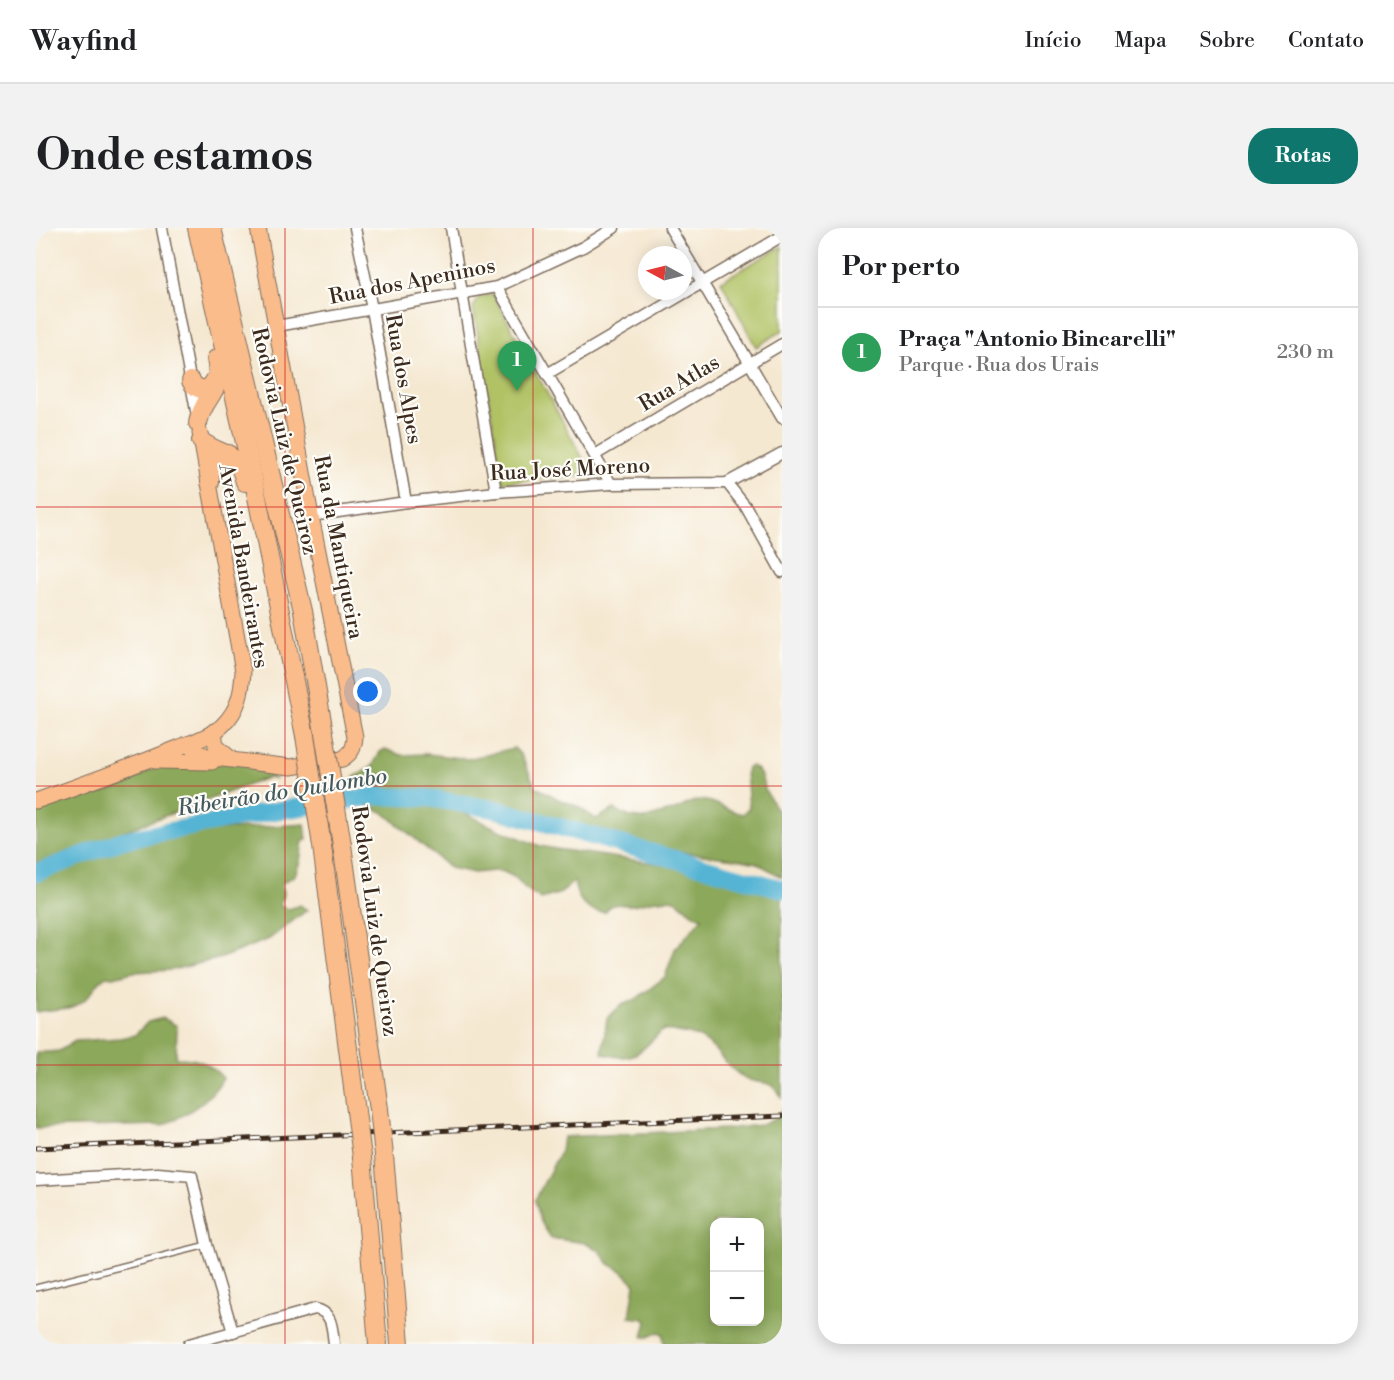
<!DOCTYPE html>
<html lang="pt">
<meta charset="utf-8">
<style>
:root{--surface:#fff;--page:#f2f2f2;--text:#202124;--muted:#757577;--line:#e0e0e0;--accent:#0f766e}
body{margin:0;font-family:"Libre Bodoni",serif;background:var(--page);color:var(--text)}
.controls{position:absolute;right:18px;bottom:18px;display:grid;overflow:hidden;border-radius:12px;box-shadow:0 3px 15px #0003}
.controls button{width:54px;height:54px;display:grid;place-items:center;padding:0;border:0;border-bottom:2px solid var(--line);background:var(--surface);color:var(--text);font:30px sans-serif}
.compass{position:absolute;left:602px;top:18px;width:54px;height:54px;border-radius:50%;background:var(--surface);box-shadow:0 3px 15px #0003;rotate:277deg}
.you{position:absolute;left:332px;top:464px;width:21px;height:21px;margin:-15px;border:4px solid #fff;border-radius:50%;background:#1a73e8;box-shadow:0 0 0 9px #1a73e833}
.badge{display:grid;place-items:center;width:39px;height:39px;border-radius:50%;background:var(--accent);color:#fff;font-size:20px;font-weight:700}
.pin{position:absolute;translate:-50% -50px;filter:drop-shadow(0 2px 3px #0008)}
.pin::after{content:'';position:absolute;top:32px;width:21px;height:18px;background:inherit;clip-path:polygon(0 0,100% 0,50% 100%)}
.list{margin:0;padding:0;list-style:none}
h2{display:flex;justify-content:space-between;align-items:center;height:78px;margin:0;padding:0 24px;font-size:26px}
h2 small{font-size:20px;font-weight:400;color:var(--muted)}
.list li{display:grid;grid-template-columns:39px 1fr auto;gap:18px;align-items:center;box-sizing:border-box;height:90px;padding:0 24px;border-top:2px solid var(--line)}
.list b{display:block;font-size:22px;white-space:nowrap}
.list p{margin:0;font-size:20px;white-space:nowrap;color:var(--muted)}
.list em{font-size:20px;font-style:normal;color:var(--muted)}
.map{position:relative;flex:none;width:746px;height:1116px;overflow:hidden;border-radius:24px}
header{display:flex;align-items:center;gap:36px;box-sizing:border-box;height:84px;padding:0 30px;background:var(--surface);border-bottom:2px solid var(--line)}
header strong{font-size:28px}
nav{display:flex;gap:33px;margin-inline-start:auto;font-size:21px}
.intro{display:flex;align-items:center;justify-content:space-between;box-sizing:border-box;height:144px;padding:0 36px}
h1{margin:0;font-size:42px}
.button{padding:15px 27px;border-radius:24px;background:var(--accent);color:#fff;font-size:21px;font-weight:700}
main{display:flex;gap:36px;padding:0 36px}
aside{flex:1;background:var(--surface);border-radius:24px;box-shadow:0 3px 15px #0003}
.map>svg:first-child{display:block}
.green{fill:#b1c265;stroke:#767642;stroke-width:1.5}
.forest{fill:#8ca85a;stroke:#64693c;stroke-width:1.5;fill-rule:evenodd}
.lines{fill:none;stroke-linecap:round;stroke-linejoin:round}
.river{stroke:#55b4d4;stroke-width:18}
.service-casing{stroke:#7c6c5d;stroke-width:8}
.minor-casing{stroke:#7c6c5d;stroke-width:13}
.primary-casing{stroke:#7c6c5d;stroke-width:17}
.motorway-casing{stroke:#7c6c5d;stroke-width:20}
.service{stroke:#fff;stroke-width:5}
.minor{stroke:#fff;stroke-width:10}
.primary{stroke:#fabc8b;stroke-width:15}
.motorway{stroke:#fabc8b;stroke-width:18}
.rail-casing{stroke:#3b2a1e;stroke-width:5}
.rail{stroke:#fdfcf7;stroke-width:3;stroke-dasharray:9;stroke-linecap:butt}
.motorway-bridge-casing{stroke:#7c6c5d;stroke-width:20;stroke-linecap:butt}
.motorway-bridge{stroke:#fabc8b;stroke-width:18}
.grid{fill:none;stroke:#d62828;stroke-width:1.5;stroke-opacity:0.55}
.labels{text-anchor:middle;stroke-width:4.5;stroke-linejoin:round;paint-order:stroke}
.street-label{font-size:21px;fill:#3b2a1e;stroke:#fdfcf7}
.water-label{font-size:22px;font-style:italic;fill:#445a5e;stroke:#fdfcf7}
</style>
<header>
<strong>Wayfind</strong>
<nav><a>Início</a><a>Mapa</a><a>Sobre</a><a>Contato</a></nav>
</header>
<div class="intro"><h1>Onde estamos</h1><a class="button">Rotas</a></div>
<main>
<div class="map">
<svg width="746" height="1116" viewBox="0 0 746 1116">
<rect width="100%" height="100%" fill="#fdfcf7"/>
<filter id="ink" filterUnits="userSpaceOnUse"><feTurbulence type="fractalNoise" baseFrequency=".0167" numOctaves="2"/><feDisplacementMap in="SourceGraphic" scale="12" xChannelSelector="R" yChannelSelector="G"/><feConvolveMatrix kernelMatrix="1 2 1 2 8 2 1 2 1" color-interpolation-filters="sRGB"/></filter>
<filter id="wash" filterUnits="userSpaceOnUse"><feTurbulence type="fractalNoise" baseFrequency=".008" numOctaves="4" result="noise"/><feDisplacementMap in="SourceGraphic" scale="24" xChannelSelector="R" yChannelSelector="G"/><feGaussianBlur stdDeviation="1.35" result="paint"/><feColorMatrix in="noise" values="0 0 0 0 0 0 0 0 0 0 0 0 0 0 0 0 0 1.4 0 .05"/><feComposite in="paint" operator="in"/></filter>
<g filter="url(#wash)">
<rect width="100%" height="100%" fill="#f5e8d1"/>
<g class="green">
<polygon points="746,18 746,103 720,119 685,53"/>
<polygon points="457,66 556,247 467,254 437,80 443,69"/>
</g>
<g class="forest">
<path d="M478,520L485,527L499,558L522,571L543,579L560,591L578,581L594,589L611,591C620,585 629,586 638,582C645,580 650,576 656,574C675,568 689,583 707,586L713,580L710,544L711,539L715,538C727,544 725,551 729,561C734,572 741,580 745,591C746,605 746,633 746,649L721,635L706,632L531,609L315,551L336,539L344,524L349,521L365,527L392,526L432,531Z"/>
<polygon points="215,524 220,524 235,549 240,551 231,550 0,636 0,582 9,576 36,572 82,560 110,544 134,534 191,533"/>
<path d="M336,569H354L417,579L461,601L504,618L520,621L632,637H663L680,639L746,662V871C737,849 727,858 711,851C697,845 686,829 676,819C664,806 644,804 627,802C604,823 599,836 566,825L571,791L584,778L600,771L629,749L639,721L666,690C652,686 647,675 639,672C625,669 609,675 596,677C590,678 582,675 577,677C573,678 572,680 570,684C550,686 540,670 538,653L525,665L505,671L489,660L480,650L468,644L458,643L438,645L414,640L347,584L324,576L321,572Z"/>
<path d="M269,596L271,612L267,613L264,633L259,647L246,655L247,666L244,678L253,681L264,677L271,682L233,711L185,730L136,742L97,744L77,749L70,748C59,756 56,767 47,773C33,784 16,780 0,784V653L51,627L116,601L134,598H154L180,602Z"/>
<path d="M127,790L141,798L140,830C162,830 172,834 187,850C174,873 151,887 127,897L0,900V825L23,823L39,813L84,810L99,807L112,794Z"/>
<path d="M746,881V1116H628L627,1106L623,1104L612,1109H607L611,1094L609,1091L594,1089L599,1056L586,1043L573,1036L563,1022L549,1015L515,1010L505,994L499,972L525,922L527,909L690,901L725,897L741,890ZM678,994H724V1094H678Z"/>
</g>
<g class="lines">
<polyline class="river" points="0,645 87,612 244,582 340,568 392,570 463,582 746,661"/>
</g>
</g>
<g filter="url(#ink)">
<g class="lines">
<g class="service-casing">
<polyline id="service" points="0,1060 171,1017"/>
</g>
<g class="minor-casing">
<g id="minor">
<polyline points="126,0 161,188"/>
<polyline points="319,0 336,81 370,274"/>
<polyline points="415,0 460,264"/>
<polyline points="634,0 746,190"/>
<polyline points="461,59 575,256"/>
<polyline points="241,98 461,59 547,19 578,0"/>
<polyline points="511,146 746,8"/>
<polyline points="559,227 746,116"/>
<polyline points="691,255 710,279 746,344"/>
<polyline points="275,288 370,274 460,264 575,256 691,255 746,225"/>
<polyline points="0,952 122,945 156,948 171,1017 197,1104"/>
<path d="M153,1116L279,1081C297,1084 296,1101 298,1116"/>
</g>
</g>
<g class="primary-casing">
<g id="primary">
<polyline points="178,503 180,518 195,531"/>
<path d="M151,516L162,525L178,530L238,537L255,539L306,531C316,525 318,520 319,509L275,288L222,0"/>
<polyline points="119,533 176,534"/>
<path d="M0,573C48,556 95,539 142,520C156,514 176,508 187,497C203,481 206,464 207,443L164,205"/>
</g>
</g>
<g class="motorway-casing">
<g id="motorway">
<polyline points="161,0 219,259 269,508"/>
<polyline points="176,0 267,383 288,505"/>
<path d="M155,153C159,160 164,162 173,161L181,149"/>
<path d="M162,195C168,165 188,167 180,131"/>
<path d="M165,213C188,230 201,221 209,254"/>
<polyline points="174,254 174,244 178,232 192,226"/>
<polyline points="306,617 343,881"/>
<polyline points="286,618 320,883"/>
<polyline points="348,927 364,1116"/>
<polyline points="326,929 342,1116"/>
</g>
</g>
<use href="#service" class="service"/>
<use href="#minor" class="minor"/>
<use href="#primary" class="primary"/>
<use href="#motorway" class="motorway"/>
<g class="rail-casing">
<polyline id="rail" points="0,920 746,888"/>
</g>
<use href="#rail" class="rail"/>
<g class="motorway-bridge-casing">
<g id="motorway-bridge">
<polyline points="288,505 306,617"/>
<polyline points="269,508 286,618"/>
<polyline points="343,881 348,927"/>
<polyline points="320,883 326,929"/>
</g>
</g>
<use href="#motorway-bridge" class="motorway-bridge"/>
</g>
</g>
<path class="grid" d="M249,0V1116M497,0V1116M0,279H746M0,558H746M0,837H746"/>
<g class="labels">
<g class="street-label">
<text transform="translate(376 53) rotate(-11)" y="7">Rua dos Apeninos</text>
<text transform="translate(368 151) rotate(80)" y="7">Rua dos Alpes</text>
<text transform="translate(643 155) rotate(-31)" y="7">Rua Atlas</text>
<text transform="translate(249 213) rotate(77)" y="7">Rodovia Luiz de Queiroz</text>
<text transform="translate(534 241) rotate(-3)" y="7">Rua José Moreno</text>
<text transform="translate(303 319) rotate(79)" y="7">Rua da Mantiqueira</text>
<text transform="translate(208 338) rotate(80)" y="7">Avenida Bandeirantes</text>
<text transform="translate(339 693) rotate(82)" y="7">Rodovia Luiz de Queiroz</text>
</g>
<g class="water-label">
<text transform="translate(246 563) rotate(-9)" y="8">Ribeirão do Quilombo</text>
</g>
</g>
</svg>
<div class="controls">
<button>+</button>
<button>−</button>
</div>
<svg class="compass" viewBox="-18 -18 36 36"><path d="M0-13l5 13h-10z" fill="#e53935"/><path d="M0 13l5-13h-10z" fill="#757577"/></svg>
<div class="you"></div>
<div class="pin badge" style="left:481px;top:163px;background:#2e9e5b">1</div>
</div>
<aside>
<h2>Por perto<small></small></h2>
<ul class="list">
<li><span class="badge" style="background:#2e9e5b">1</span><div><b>Praça &quot;Antonio Bincarelli&quot;</b><p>Parque · Rua dos Urais</p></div><em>230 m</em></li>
</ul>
</aside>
</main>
